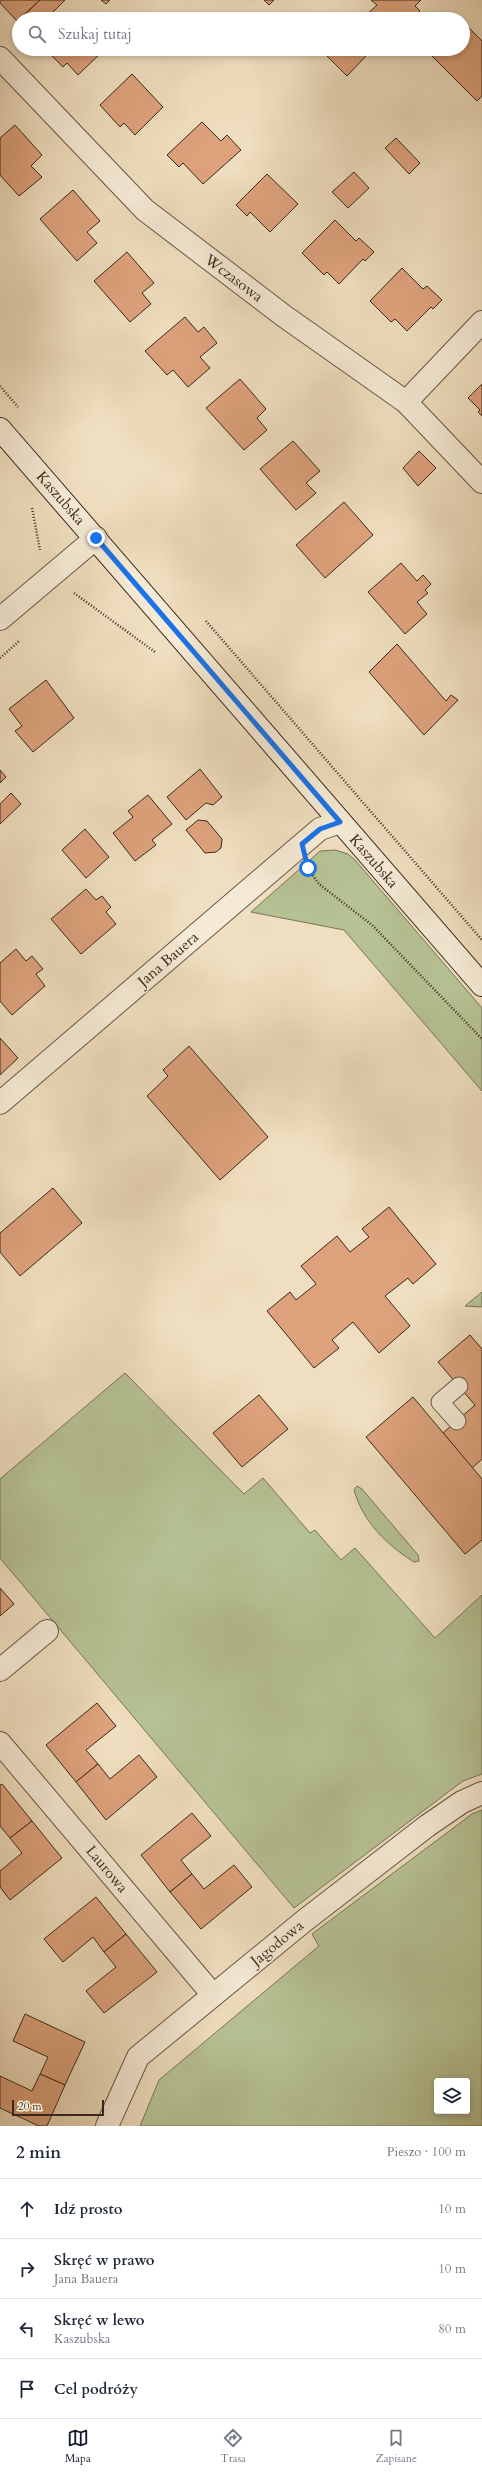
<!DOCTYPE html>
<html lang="pl">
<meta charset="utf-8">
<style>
:root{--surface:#fff;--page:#f6f6f7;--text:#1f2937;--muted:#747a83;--line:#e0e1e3;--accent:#111827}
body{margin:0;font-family:Cardo,serif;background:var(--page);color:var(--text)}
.controls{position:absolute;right:12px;bottom:12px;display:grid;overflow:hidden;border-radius:4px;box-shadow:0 2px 6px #0003}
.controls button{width:36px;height:36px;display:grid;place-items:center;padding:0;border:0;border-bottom:1px solid var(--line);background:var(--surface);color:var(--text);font:20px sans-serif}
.scale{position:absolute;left:12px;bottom:10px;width:92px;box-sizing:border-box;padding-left:4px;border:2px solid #3b281c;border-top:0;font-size:11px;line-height:14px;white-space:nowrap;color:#3b281c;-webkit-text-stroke:3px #f5ead5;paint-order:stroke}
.stop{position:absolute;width:12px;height:12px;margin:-9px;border:3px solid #1a73e8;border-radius:50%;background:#fff}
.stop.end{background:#1a73e8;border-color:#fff;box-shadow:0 1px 4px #0008}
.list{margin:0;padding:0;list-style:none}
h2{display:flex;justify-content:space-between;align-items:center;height:52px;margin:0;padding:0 16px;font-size:17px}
h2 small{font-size:13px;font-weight:400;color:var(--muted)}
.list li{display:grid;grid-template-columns:26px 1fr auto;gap:12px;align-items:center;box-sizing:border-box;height:60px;padding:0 16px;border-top:1px solid var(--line)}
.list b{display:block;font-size:15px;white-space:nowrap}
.list p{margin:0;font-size:13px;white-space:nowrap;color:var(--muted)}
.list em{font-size:13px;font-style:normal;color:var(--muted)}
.icon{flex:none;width:22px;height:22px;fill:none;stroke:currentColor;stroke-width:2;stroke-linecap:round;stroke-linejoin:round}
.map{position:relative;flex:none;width:482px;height:2126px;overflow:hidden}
.search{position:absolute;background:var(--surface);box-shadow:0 2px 6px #0003;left:12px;right:12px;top:12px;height:44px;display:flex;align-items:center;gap:10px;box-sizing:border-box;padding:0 14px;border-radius:22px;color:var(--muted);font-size:15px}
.sheet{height:292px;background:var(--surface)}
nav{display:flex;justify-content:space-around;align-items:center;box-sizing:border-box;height:56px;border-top:1px solid var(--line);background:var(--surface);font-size:11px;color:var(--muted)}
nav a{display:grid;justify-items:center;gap:2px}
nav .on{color:var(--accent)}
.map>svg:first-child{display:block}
.green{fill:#b6c294;stroke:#787558;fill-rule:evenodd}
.building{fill:#dda27c;stroke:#3b281c}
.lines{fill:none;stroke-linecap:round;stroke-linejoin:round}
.lane-casing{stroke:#685645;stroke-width:19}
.street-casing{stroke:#685645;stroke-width:24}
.secondary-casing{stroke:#3b281c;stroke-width:24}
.path{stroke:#3b281c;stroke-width:2.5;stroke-dasharray:1 2;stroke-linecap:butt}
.lane{stroke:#f5ead5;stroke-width:17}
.street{stroke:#f5ead5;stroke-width:22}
.secondary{stroke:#f5ead5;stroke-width:22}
.route{stroke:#1a73e8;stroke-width:5}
.labels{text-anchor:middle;stroke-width:3.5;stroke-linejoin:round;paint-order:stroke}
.street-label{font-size:15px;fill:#3b281c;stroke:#f5ead5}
</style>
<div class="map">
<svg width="482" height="2126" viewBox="0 0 482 2126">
<rect width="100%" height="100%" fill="#efdebf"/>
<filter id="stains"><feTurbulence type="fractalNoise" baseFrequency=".005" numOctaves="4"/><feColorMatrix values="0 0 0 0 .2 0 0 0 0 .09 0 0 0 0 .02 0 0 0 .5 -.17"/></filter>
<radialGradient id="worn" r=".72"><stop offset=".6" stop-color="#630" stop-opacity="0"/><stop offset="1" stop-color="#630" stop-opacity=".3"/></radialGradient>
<g class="green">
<polygon points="335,850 348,854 355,860 482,1008 482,1091 344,930 251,912 320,851"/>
<polygon points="482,1292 482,1307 465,1306"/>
<polygon points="125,1373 244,1494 263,1478 310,1533 315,1530 341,1560 355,1548 435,1638 482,1595 482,1774 463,1781 294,1908 0,1558 0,1479"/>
<path d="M357,1486L362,1489L418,1555L419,1561L414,1562C387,1545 363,1522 354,1490Z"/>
<path d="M482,1810V2126H140L159,2080L319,1946L312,1934L472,1814ZM437,2081H467V2111H437Z"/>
</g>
<g class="building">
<polygon points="0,0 40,0 17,21 0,3"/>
<polygon points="40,0 65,0 46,19 20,19"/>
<polygon points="101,0 110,0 106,4"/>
<polygon points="264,0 274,0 269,5"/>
<polygon points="371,0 421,0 415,6 420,11 412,19 405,17 403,19 362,19 377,5"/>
<polygon points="463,22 482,41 482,96 477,101 429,53 433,49 463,49"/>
<polygon points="45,49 105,49 78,75 67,63 63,67"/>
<polygon points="320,49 360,49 366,56 347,76"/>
<polygon points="132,74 163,107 135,135 124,123 120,127 100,105"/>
<polygon points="202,122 221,141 227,135 241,150 203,184 183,163 179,167 167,155"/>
<polygon points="15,125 42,155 31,166 42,177 19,196 0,175 0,138"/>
<polygon points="396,138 420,163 409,174 385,148"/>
<polygon points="354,172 369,188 348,208 332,192"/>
<polygon points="267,174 298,204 270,232 250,212 247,216 236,205"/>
<polygon points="73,190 100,221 87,232 97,243 77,261 40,219"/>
<polygon points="335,220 356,241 359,238 374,252 365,261 363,259 339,284 327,272 324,275 302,253"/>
<polygon points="127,252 154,283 142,293 151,304 130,322 94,281"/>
<polygon points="402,268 423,289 427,286 442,300 433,309 431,307 407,331 395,319 391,322 370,301"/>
<polygon points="185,317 198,332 204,327 217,343 200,357 210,368 188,387 173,370 167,375 145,351"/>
<polygon points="240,379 266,409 257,418 267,430 244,450 206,408"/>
<polygon points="482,384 482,416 478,412 480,410 468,398"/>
<polygon points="293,441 320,471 306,483 316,493 296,510 260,469"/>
<polygon points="419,451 436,468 418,486 403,468"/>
<polygon points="344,502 373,535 325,578 296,545"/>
<polygon points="401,563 417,581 423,575 431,584 425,590 428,593 417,602 427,614 405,634 368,592"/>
<polygon points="397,644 446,701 451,695 458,700 424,735 369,672"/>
<polygon points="46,680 74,718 33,752 15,731 22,726 9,709"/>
<polygon points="200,769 222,797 213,805 206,803 186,820 167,797"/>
<polygon points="0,770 6,777 0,783"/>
<polygon points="11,793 21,804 0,824 0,804"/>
<polygon points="148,795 172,824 152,840 156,845 135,861 113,833 133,817 128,811"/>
<polygon points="198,820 207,821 222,839 221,848 216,852 205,853 186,830"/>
<polygon points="85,829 109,857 86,878 62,850"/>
<polygon points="86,889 96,900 102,896 111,907 106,912 116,924 81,954 51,919"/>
<polygon points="16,949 26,961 32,956 43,969 36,974 45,986 12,1015 0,1001 0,963"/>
<polygon points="0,1038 18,1058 0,1075"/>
<polygon points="189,1046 268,1137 220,1180 147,1096 168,1076 163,1070"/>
<polygon points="53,1188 82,1223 20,1276 0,1252 0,1233"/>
<polygon points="389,1207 436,1264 413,1284 408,1278 385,1296 410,1326 379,1353 353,1322 332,1340 339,1348 314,1368 267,1311 290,1292 296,1300 316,1284 301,1266 337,1236 350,1252 369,1237 362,1229"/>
<polygon points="470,1335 482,1349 482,1459 472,1468 443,1433 475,1405 438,1362"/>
<polygon points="259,1395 288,1429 242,1467 213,1433"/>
<polygon points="413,1397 482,1479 482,1540 465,1554 366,1437"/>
<polygon points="0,1588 14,1604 0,1616"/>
<polygon points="97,1703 116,1726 86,1750 98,1764 76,1782 46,1745"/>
<polygon points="139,1755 157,1777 106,1820 76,1782 98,1764 110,1779"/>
<polygon points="2,1784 32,1821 10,1838 0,1826 0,1785"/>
<polygon points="192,1813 211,1836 181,1860 192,1874 170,1892 141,1855"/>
<polygon points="32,1821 62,1858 10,1900 0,1887 0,1871 22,1853 10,1838"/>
<polygon points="234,1865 252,1887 201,1929 170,1892 192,1874 204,1889"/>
<polygon points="96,1897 126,1934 104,1952 93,1937 63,1962 44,1939"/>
<polygon points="126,1934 157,1972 104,2013 86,1991 116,1967 104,1952"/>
<polygon points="25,2014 85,2042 65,2085 40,2074 48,2057 13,2041"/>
<polygon points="40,2074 65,2085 47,2126 39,2126 0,2108 0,2076 32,2091"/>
</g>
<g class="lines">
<g class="lane-casing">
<polyline id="lane" points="457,1421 440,1402 459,1386"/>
</g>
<g class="street-casing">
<g id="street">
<polyline points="0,58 145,210 284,316 406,402 482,482"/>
<polyline points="406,402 482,322"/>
<polyline points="0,619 96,538"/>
<polyline points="0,1103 320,829 340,822"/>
<polyline points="0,1670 47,1631"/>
<polyline points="0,1743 213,1995"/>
<polyline points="107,2126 138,2057 304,1921 427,1826 462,1802 482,1793"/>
</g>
</g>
<g class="secondary-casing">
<polyline id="secondary" points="0,429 482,985"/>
</g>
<g class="path">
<polyline points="0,386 18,407"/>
<polyline points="32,508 40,550"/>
<polyline points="74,593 155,652"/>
<polyline points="206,621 482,940"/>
<polyline points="0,658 19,641"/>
<polyline points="311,873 319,884 372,925 482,1039"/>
</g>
<use href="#lane" class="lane"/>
<use href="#street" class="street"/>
<use href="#secondary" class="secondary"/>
</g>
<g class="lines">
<polyline class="route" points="96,538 340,822 320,829 302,844 308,868"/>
</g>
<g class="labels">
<g class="street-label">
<text transform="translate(234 278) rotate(37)" y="5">Wczasowa</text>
<text transform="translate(61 498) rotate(49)" y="5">Kaszubska</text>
<text transform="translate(374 861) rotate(49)" y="5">Kaszubska</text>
<text transform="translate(168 959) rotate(-41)" y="5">Jana Bauera</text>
<text transform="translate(107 1869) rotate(50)" y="5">Laurowa</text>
<text transform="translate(277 1943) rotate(-39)" y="5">Jagodowa</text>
</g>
</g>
<rect width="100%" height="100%" filter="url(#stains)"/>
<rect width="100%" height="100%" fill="url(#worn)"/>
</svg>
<div class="controls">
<button><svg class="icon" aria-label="layers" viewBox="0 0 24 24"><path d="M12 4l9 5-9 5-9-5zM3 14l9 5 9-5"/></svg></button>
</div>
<div class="scale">20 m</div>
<div class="stop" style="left:308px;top:868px"></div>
<div class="stop end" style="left:96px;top:538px"></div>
<div class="search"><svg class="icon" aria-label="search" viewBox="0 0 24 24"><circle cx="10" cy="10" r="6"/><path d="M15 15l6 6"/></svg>Szukaj tutaj</div>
</div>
<section class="sheet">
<h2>2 min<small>Pieszo · 100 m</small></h2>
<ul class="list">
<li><svg class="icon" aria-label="ahead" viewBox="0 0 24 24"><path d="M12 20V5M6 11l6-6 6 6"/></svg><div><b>Idź prosto</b></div><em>10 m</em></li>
<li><svg class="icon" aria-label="right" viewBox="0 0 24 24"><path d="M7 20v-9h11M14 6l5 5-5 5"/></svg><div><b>Skręć w prawo</b><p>Jana Bauera</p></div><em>10 m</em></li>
<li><svg class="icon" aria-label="left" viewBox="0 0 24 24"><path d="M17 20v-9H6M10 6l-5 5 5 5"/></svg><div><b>Skręć w lewo</b><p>Kaszubska</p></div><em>80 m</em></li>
<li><svg class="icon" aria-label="arrive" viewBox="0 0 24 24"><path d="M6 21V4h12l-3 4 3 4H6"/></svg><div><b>Cel podróży</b></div></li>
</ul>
</section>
<nav>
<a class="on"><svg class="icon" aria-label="map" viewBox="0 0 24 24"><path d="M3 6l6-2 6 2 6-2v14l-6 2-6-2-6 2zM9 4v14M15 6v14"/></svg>Mapa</a>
<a><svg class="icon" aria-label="directions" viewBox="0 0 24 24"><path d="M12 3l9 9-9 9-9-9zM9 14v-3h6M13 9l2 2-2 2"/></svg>Trasa</a>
<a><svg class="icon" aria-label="saved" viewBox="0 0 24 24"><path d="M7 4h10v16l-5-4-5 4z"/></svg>Zapisane</a>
</nav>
